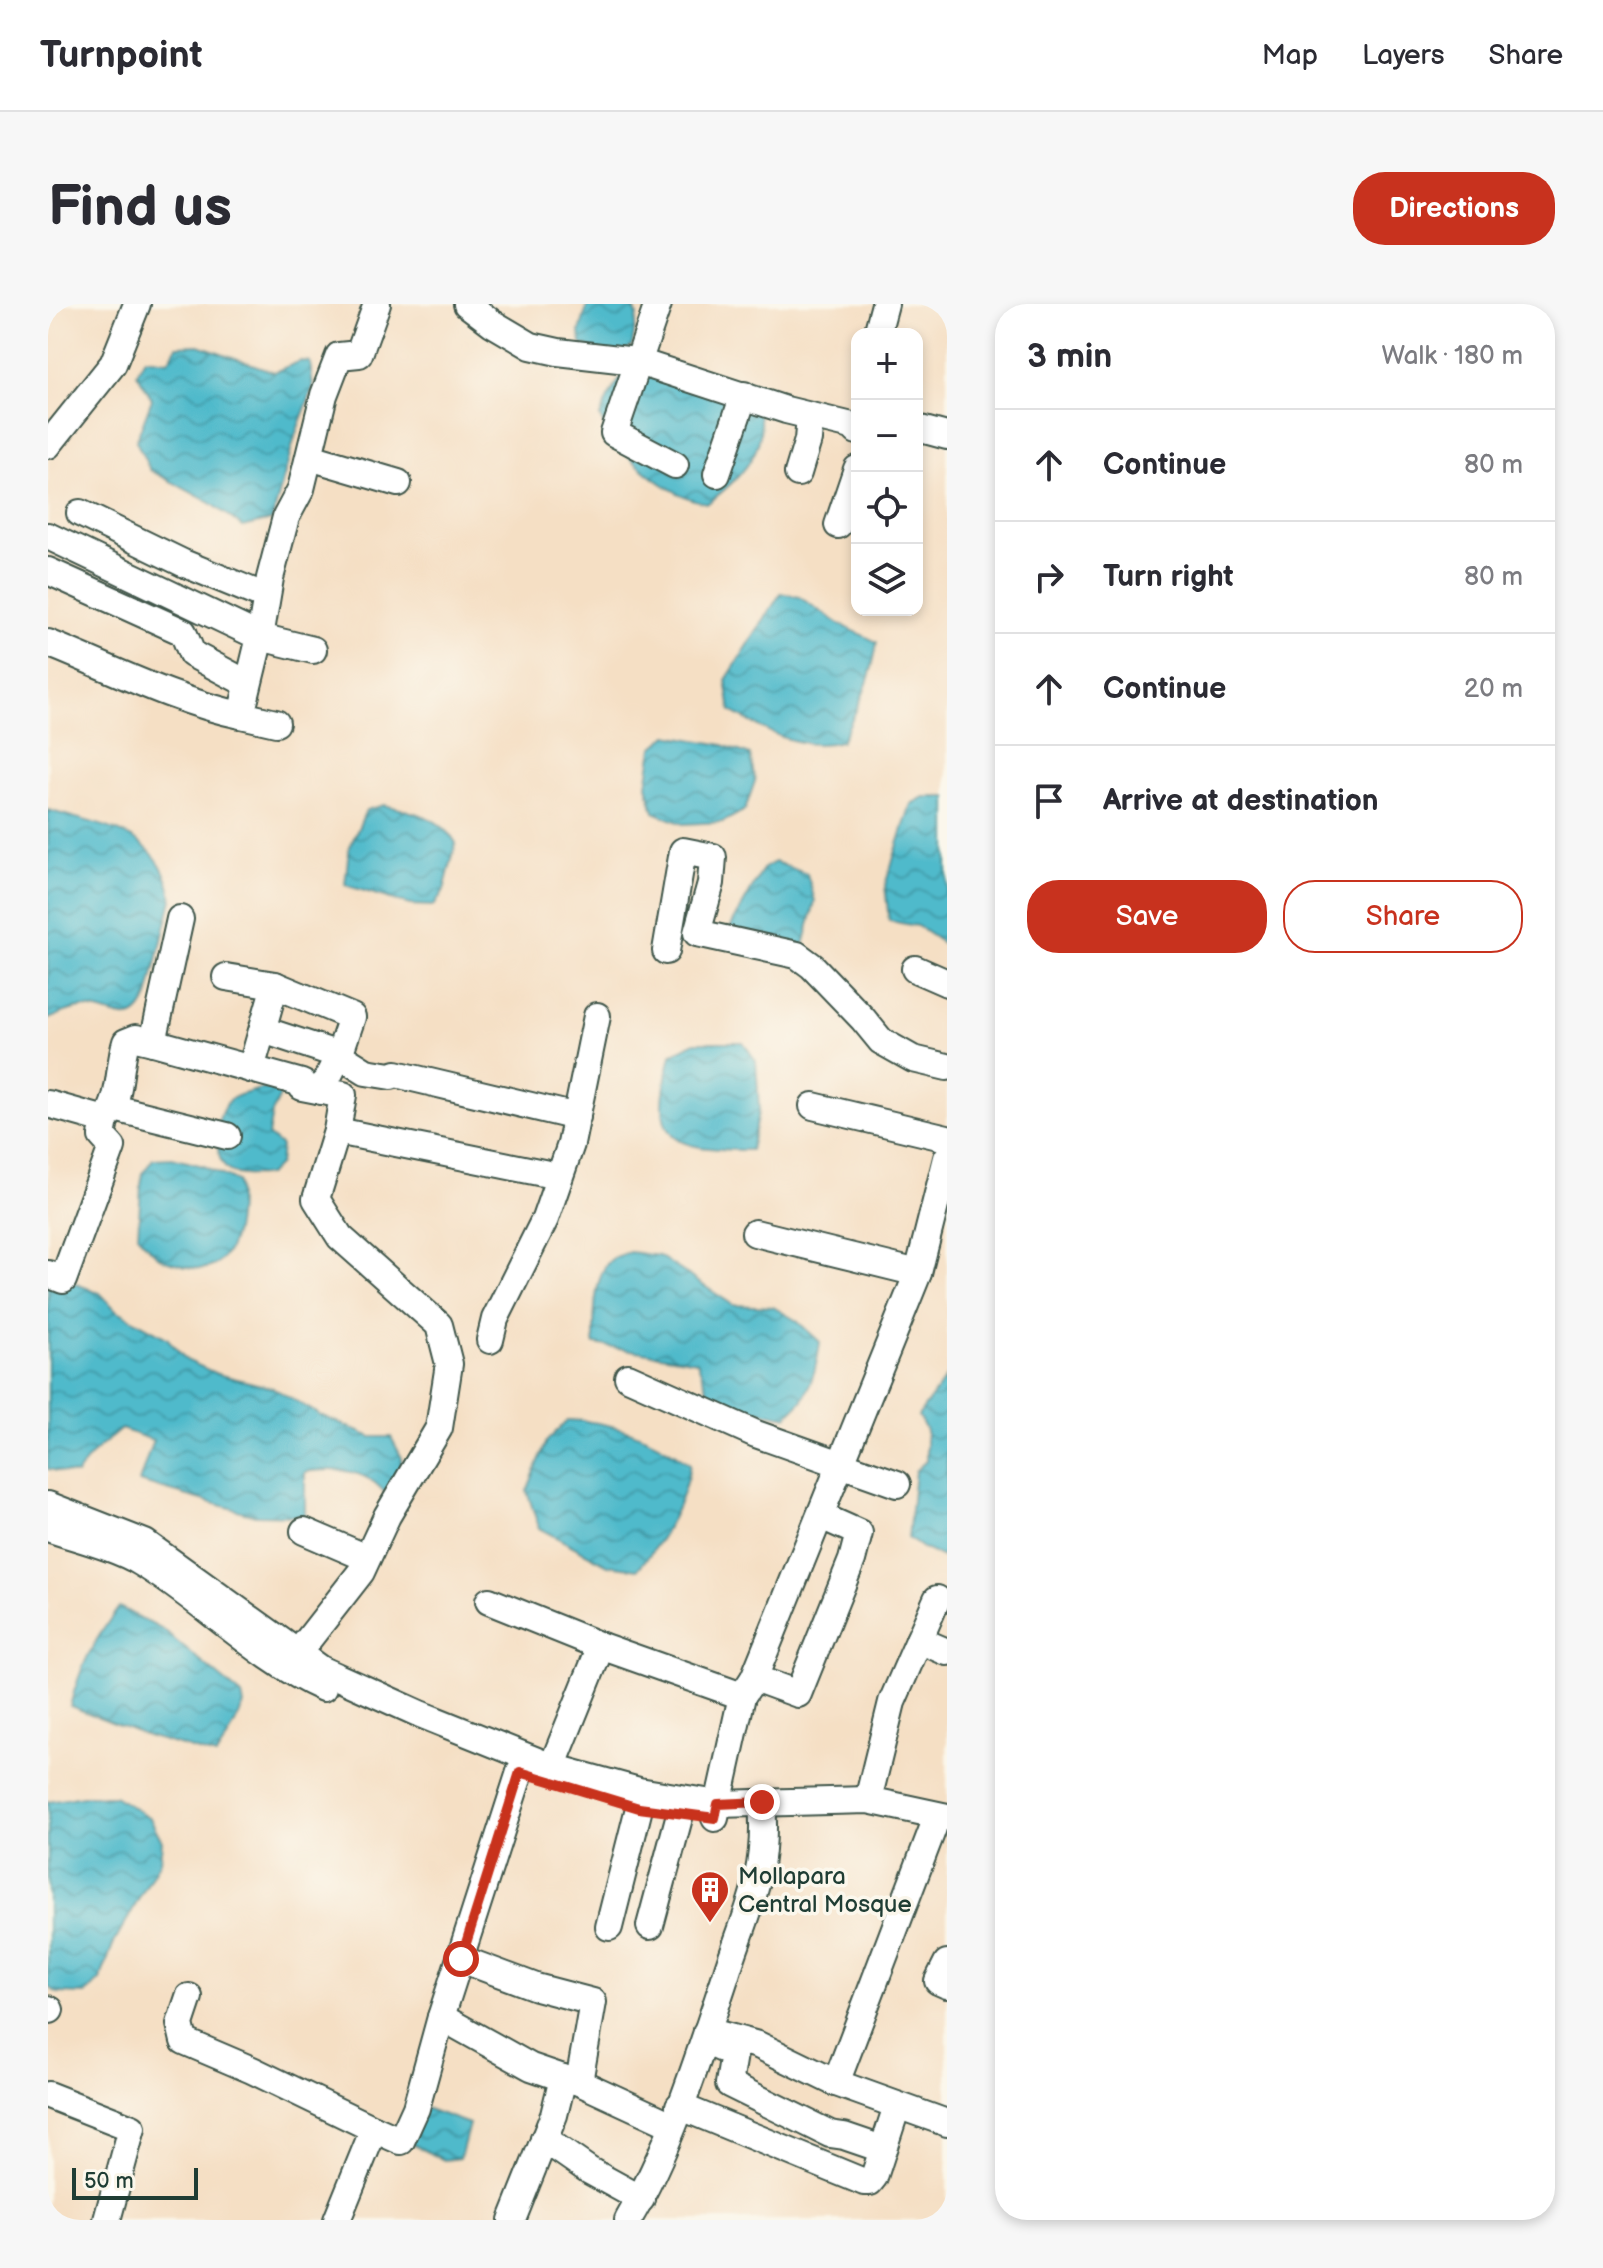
<!DOCTYPE html>
<meta charset="utf-8">
<style>
:root{--surface:#fff;--page:#f7f7f7;--text:#2b2b33;--muted:#7c7c81;--line:#e1e1e2;--accent:#c8321e}
body{margin:0;font-family:"Balsamiq Sans",sans-serif;background:var(--page);color:var(--text)}
.controls{position:absolute;right:24px;top:24px;display:grid;overflow:hidden;border-radius:16px;box-shadow:0 4px 12px #0003}
.controls button{width:72px;height:72px;display:grid;place-items:center;padding:0;border:0;border-bottom:2px solid var(--line);background:var(--surface);color:var(--text);font:40px sans-serif}
.scale{position:absolute;left:24px;bottom:20px;width:126px;box-sizing:border-box;padding-left:8px;border:4px solid #1f3d34;border-top:0;font-size:22px;line-height:28px;white-space:nowrap;color:#1f3d34;-webkit-text-stroke:6px #fbf7ec;paint-order:stroke}
.stop{position:absolute;width:24px;height:24px;margin:-18px;border:6px solid #c8321e;border-radius:50%;background:#fff}
.stop.end{background:#c8321e;border-color:#fff;box-shadow:0 2px 8px #0008}
.list{margin:0;padding:0;list-style:none}
h2{display:flex;justify-content:space-between;align-items:center;height:104px;margin:0;padding:0 32px;font-size:34px}
h2 small{font-size:26px;font-weight:400;color:var(--muted)}
.list li{display:grid;grid-template-columns:52px 1fr auto;gap:24px;align-items:center;box-sizing:border-box;height:112px;padding:0 32px;border-top:2px solid var(--line)}
.list b{display:block;font-size:30px;white-space:nowrap}
.list em{font-size:26px;font-style:normal;color:var(--muted)}
.actions{display:flex;gap:16px;padding:24px 32px}
.actions a{flex:1;padding:18px 0;border:2px solid var(--accent);border-radius:32px;text-align:center;font-size:28px;color:var(--accent)}
.actions .main{background:var(--accent);color:#fff}
.icon{flex:none;width:44px;height:44px;fill:none;stroke:currentColor;stroke-width:2;stroke-linecap:round;stroke-linejoin:round}
.map{position:relative;flex:none;width:899px;height:1916px;overflow:hidden;border-radius:32px}
header{display:flex;align-items:center;gap:48px;box-sizing:border-box;height:112px;padding:0 40px;background:var(--surface);border-bottom:2px solid var(--line)}
header strong{font-size:38px}
nav{display:flex;gap:44px;margin-inline-start:auto;font-size:28px}
.intro{display:flex;align-items:center;justify-content:space-between;box-sizing:border-box;height:192px;padding:0 48px}
h1{margin:0;font-size:56px}
.button{padding:20px 36px;border-radius:32px;background:var(--accent);color:#fff;font-size:28px;font-weight:700}
main{display:flex;gap:48px;padding:0 48px}
aside{flex:1;background:var(--surface);border-radius:32px;box-shadow:0 4px 12px #0003}
.map>svg:first-child{display:block}
.water{fill:url(#water-waves);stroke:#377c80;stroke-width:2}
.lines{fill:none;stroke-linecap:round;stroke-linejoin:round}
.minor-casing{stroke:#3f554a;stroke-width:30}
.minor{stroke:#fff;stroke-width:26}
.route{stroke:#c8321e;stroke-width:10}
.labels{text-anchor:middle;stroke-width:7;stroke-linejoin:round;paint-order:stroke}
.poi-label{font-size:24px;fill:#1f3d34;stroke:#fbf7ec;text-anchor:start}
</style>
<header>
<strong>Turnpoint</strong>
<nav><a>Map</a><a>Layers</a><a>Share</a></nav>
</header>
<div class="intro"><h1>Find us</h1><a class="button">Directions</a></div>
<main>
<div class="map">
<svg width="899" height="1916" viewBox="0 0 899 1916">
<defs>
<pattern id="water-waves" width="16" height="10" patternUnits="userSpaceOnUse" patternTransform="scale(2)"><rect width="16" height="10" fill="#4fbacb"/><path d="M0 5q4-4 8 0t8 0" fill="none" stroke="#4198a6"/></pattern>
</defs>
<rect width="100%" height="100%" fill="#fbf7ec"/>
<filter id="ink" filterUnits="userSpaceOnUse"><feTurbulence type="fractalNoise" baseFrequency=".0125" numOctaves="2"/><feDisplacementMap in="SourceGraphic" scale="16" xChannelSelector="R" yChannelSelector="G"/><feConvolveMatrix kernelMatrix="1 2 1 2 8 2 1 2 1" color-interpolation-filters="sRGB"/></filter>
<filter id="wash" filterUnits="userSpaceOnUse"><feTurbulence type="fractalNoise" baseFrequency=".006" numOctaves="4" result="noise"/><feDisplacementMap in="SourceGraphic" scale="32" xChannelSelector="R" yChannelSelector="G"/><feGaussianBlur stdDeviation="1.8" result="paint"/><feColorMatrix in="noise" values="0 0 0 0 0 0 0 0 0 0 0 0 0 0 0 0 0 1.4 0 .05"/><feComposite in="paint" operator="in"/></filter>
<g filter="url(#wash)">
<rect width="100%" height="100%" fill="#f5dfc4"/>
<g class="water">
<polygon points="540,0 584,0 589,11 584,42 567,53 533,40 532,27"/>
<polygon points="151,41 226,68 253,57 262,58 265,84 248,129 224,216 195,223 163,199 102,166 88,137 104,95 89,69 97,54 120,57 129,42"/>
<path d="M595,67L710,107C722,146 689,177 660,199C625,197 564,145 552,113L560,94L575,70Z"/>
<path d="M733,289L751,293L793,321L829,338C824,375 810,404 793,437C753,448 717,427 683,407L678,376Z"/>
<polygon points="620,431 675,441 702,451 707,477 697,506 675,518 635,520 606,508 599,481 605,444"/>
<polygon points="876,493 899,493 899,642 869,622 841,617 837,581 863,500"/>
<path d="M336,501C364,508 393,512 408,539L396,586L386,602L362,601L297,581L301,545L318,506Z"/>
<path d="M0,506C54,523 114,526 124,595L100,693C85,730 65,705 36,704C24,703 12,711 0,715Z"/>
<polygon points="727,558 759,570 767,597 754,650 682,624 715,565"/>
<path d="M647,738H695L708,757L711,805L702,846C617,845 603,836 623,751Z"/>
<path d="M213,785H229L232,792L224,809L220,831L233,842L231,860L220,871C207,871 187,874 178,864C164,850 167,807 183,795C190,790 204,788 213,785Z"/>
<path d="M124,854L155,862L189,878C192,913 188,978 137,962C129,959 119,958 113,954C104,948 97,939 90,932L93,881L95,869L105,855Z"/>
<path d="M582,948L611,952L685,1001L725,1003L749,1017L772,1038C770,1057 765,1076 756,1094C752,1101 744,1105 739,1113L664,1098L649,1057L546,1040C546,1018 545,969 564,955C569,952 577,950 582,948Z"/>
<path d="M0,969L52,989L68,1006L119,1034L138,1056L169,1070L225,1084L272,1111L323,1133H343L354,1154L351,1177L337,1189C317,1164 287,1164 257,1168V1212L207,1211L91,1178L105,1136L73,1125L45,1149L28,1171L0,1165Z"/>
<polygon points="899,1072 899,1255 874,1244 860,1234 867,1167 878,1157 878,1126 870,1112"/>
<path d="M520,1116C565,1117 607,1134 642,1160C636,1199 615,1236 590,1265L560,1261L491,1224L479,1187L499,1137Z"/>
<path d="M71,1303L115,1326L194,1392L196,1401L181,1432L168,1452L99,1432L22,1402C33,1360 45,1338 71,1303Z"/>
<polygon points="35,1492 66,1492 102,1514 114,1537 112,1557 65,1641 52,1676 38,1690 10,1689 0,1683 0,1498"/>
<polygon points="374,1803 421,1820 412,1854 396,1856 358,1837"/>
</g>
</g>
<g filter="url(#ink)">
<g class="lines">
<g class="minor-casing">
<g id="minor">
<polyline points="419,0 444,19 483,42 510,48 588,57 738,106 804,122 809,127"/>
<polyline points="610,0 566,129 627,161"/>
<polyline points="829,30 837,0"/>
<polyline points="869,124 899,132"/>
<polyline points="0,141 65,60 89,0"/>
<polyline points="262,153 350,179"/>
<polyline points="750,169 760,136 762,112"/>
<polyline points="669,170 696,91"/>
<polyline points="32,209 135,259 218,293"/>
<polyline points="790,221 809,165"/>
<polyline points="0,232 212,333 265,346"/>
<polyline points="0,267 135,328 144,350 200,380"/>
<path d="M0,339C62,364 129,398 193,411"/>
<polyline points="228,419 193,411 212,333 222,274 238,213 253,185 276,91 291,52 311,50 329,0"/>
<polyline points="618,647 635,547 665,553 663,579 649,629 749,651 764,662 815,715 833,737 865,755 899,763"/>
<polyline points="867,665 899,679"/>
<polyline points="178,673 227,681 304,713 291,751 273,787"/>
<polyline points="215,726 291,751 318,768 343,772 348,770 529,813"/>
<polyline points="105,738 254,779 254,783 295,791 289,827 268,895 292,933 391,1021 401,1060 391,1124 339,1212 313,1268 249,1350"/>
<polyline points="203,765 227,681"/>
<path d="M0,800L57,816C74,795 70,763 78,738L88,734L105,738L132,615"/>
<polyline points="765,802 899,834"/>
<polyline points="66,804 179,832"/>
<polyline points="289,827 510,872"/>
<polyline points="707,929 870,969"/>
<polyline points="0,970 15,976 64,843 54,832 57,816"/>
<polyline points="442,1036 447,1015 497,915 523,840 549,712"/>
<polyline points="580,1073 708,1130 849,1180"/>
<polyline points="0,1201 97,1239 272,1365 372,1410 504,1463 591,1487 670,1500 820,1496 899,1513"/>
<path d="M0,1224C28,1234 67,1243 92,1258C154,1295 210,1355 275,1384"/>
<polyline points="256,1227 319,1254"/>
<polyline points="441,1297 553,1342"/>
<polyline points="871,1336 899,1348"/>
<polyline points="706,1374 750,1390 804,1256 811,1229 773,1212"/>
<polyline points="504,1463 553,1342 694,1392"/>
<polyline points="820,1496 844,1398 889,1295"/>
<polyline points="667,1514 694,1392 706,1374 870,969 899,854"/>
<polyline points="602,1622 632,1510"/>
<polyline points="561,1623 591,1504"/>
<polyline points="413,1655 488,1683 545,1698 531,1778 515,1774 506,1811 464,1916"/>
<polyline points="899,1659 890,1677 899,1681"/>
<polyline points="141,1693 132,1720 136,1737 204,1766 326,1825"/>
<polyline points="0,1705 2,1706"/>
<polyline points="393,1713 483,1763 515,1774"/>
<polyline points="659,1727 710,1741 788,1779 885,1524"/>
<polyline points="659,1738 686,1750 681,1780 782,1830 796,1832 834,1845"/>
<polyline points="531,1778 624,1821"/>
<polyline points="788,1779 899,1819"/>
<polyline points="0,1791 84,1824 59,1916"/>
<polyline points="631,1802 816,1878 822,1878 826,1873 849,1802"/>
<polyline points="496,1835 542,1867 593,1895"/>
<polyline points="289,1916 326,1825 353,1837 368,1804 393,1713 472,1468"/>
<path d="M580,1916C623,1843 651,1752 678,1671C688,1638 703,1605 710,1572C715,1549 716,1522 714,1498"/>
</g>
</g>
<use href="#minor" class="minor"/>
</g>
</g>
<g class="lines" filter="url(#ink)">
<polyline class="route" points="413,1655 472,1468 591,1504 667,1514 670,1500 714,1498"/>
</g>
<defs>
<g id="building-pin" transform="scale(2)"><path d="M0 17L-7.5 6A9.5 9.5 0 1 1 7.5 6Z" fill="#c8321e" stroke="#fbf7ec"/><path d="M-4-6H4V6H1V3H-1V6H-4ZM-2.5-4.3h1.7v1.8h-1.7ZM.8-4.3h1.7v1.8H.8ZM-2.5-1h1.7V.8h-1.7ZM.8-1h1.7V.8H.8Z" fill="#fff"/></g>
</defs>
<g fill-rule="evenodd">
<use href="#building-pin" x="662" y="1586"/>
</g>
<g class="labels">
<g class="poi-label">
<text x="690" y="1580">Mollapara<tspan x="690" dy="28">Central Mosque</tspan></text>
</g>
</g>
</svg>
<div class="controls">
<button>+</button>
<button>−</button>
<button><svg class="icon" aria-label="locate" viewBox="0 0 24 24"><circle cx="12" cy="12" r="6"/><path d="M12 2v4M12 18v4M2 12h4M18 12h4"/></svg></button>
<button><svg class="icon" aria-label="layers" viewBox="0 0 24 24"><path d="M12 4l9 5-9 5-9-5zM3 14l9 5 9-5"/></svg></button>
</div>
<div class="scale">50 m</div>
<div class="stop" style="left:413px;top:1655px"></div>
<div class="stop end" style="left:714px;top:1498px"></div>
</div>
<aside>
<h2>3 min<small>Walk · 180 m</small></h2>
<ul class="list">
<li><svg class="icon" aria-label="ahead" viewBox="0 0 24 24"><path d="M12 20V5M6 11l6-6 6 6"/></svg><div><b>Continue</b></div><em>80 m</em></li>
<li><svg class="icon" aria-label="right" viewBox="0 0 24 24"><path d="M7 20v-9h11M14 6l5 5-5 5"/></svg><div><b>Turn right</b></div><em>80 m</em></li>
<li><svg class="icon" aria-label="ahead" viewBox="0 0 24 24"><path d="M12 20V5M6 11l6-6 6 6"/></svg><div><b>Continue</b></div><em>20 m</em></li>
<li><svg class="icon" aria-label="arrive" viewBox="0 0 24 24"><path d="M6 21V4h12l-3 4 3 4H6"/></svg><div><b>Arrive at destination</b></div></li>
</ul>
<div class="actions"><a class="main">Save</a><a>Share</a></div>
</aside>
</main>
